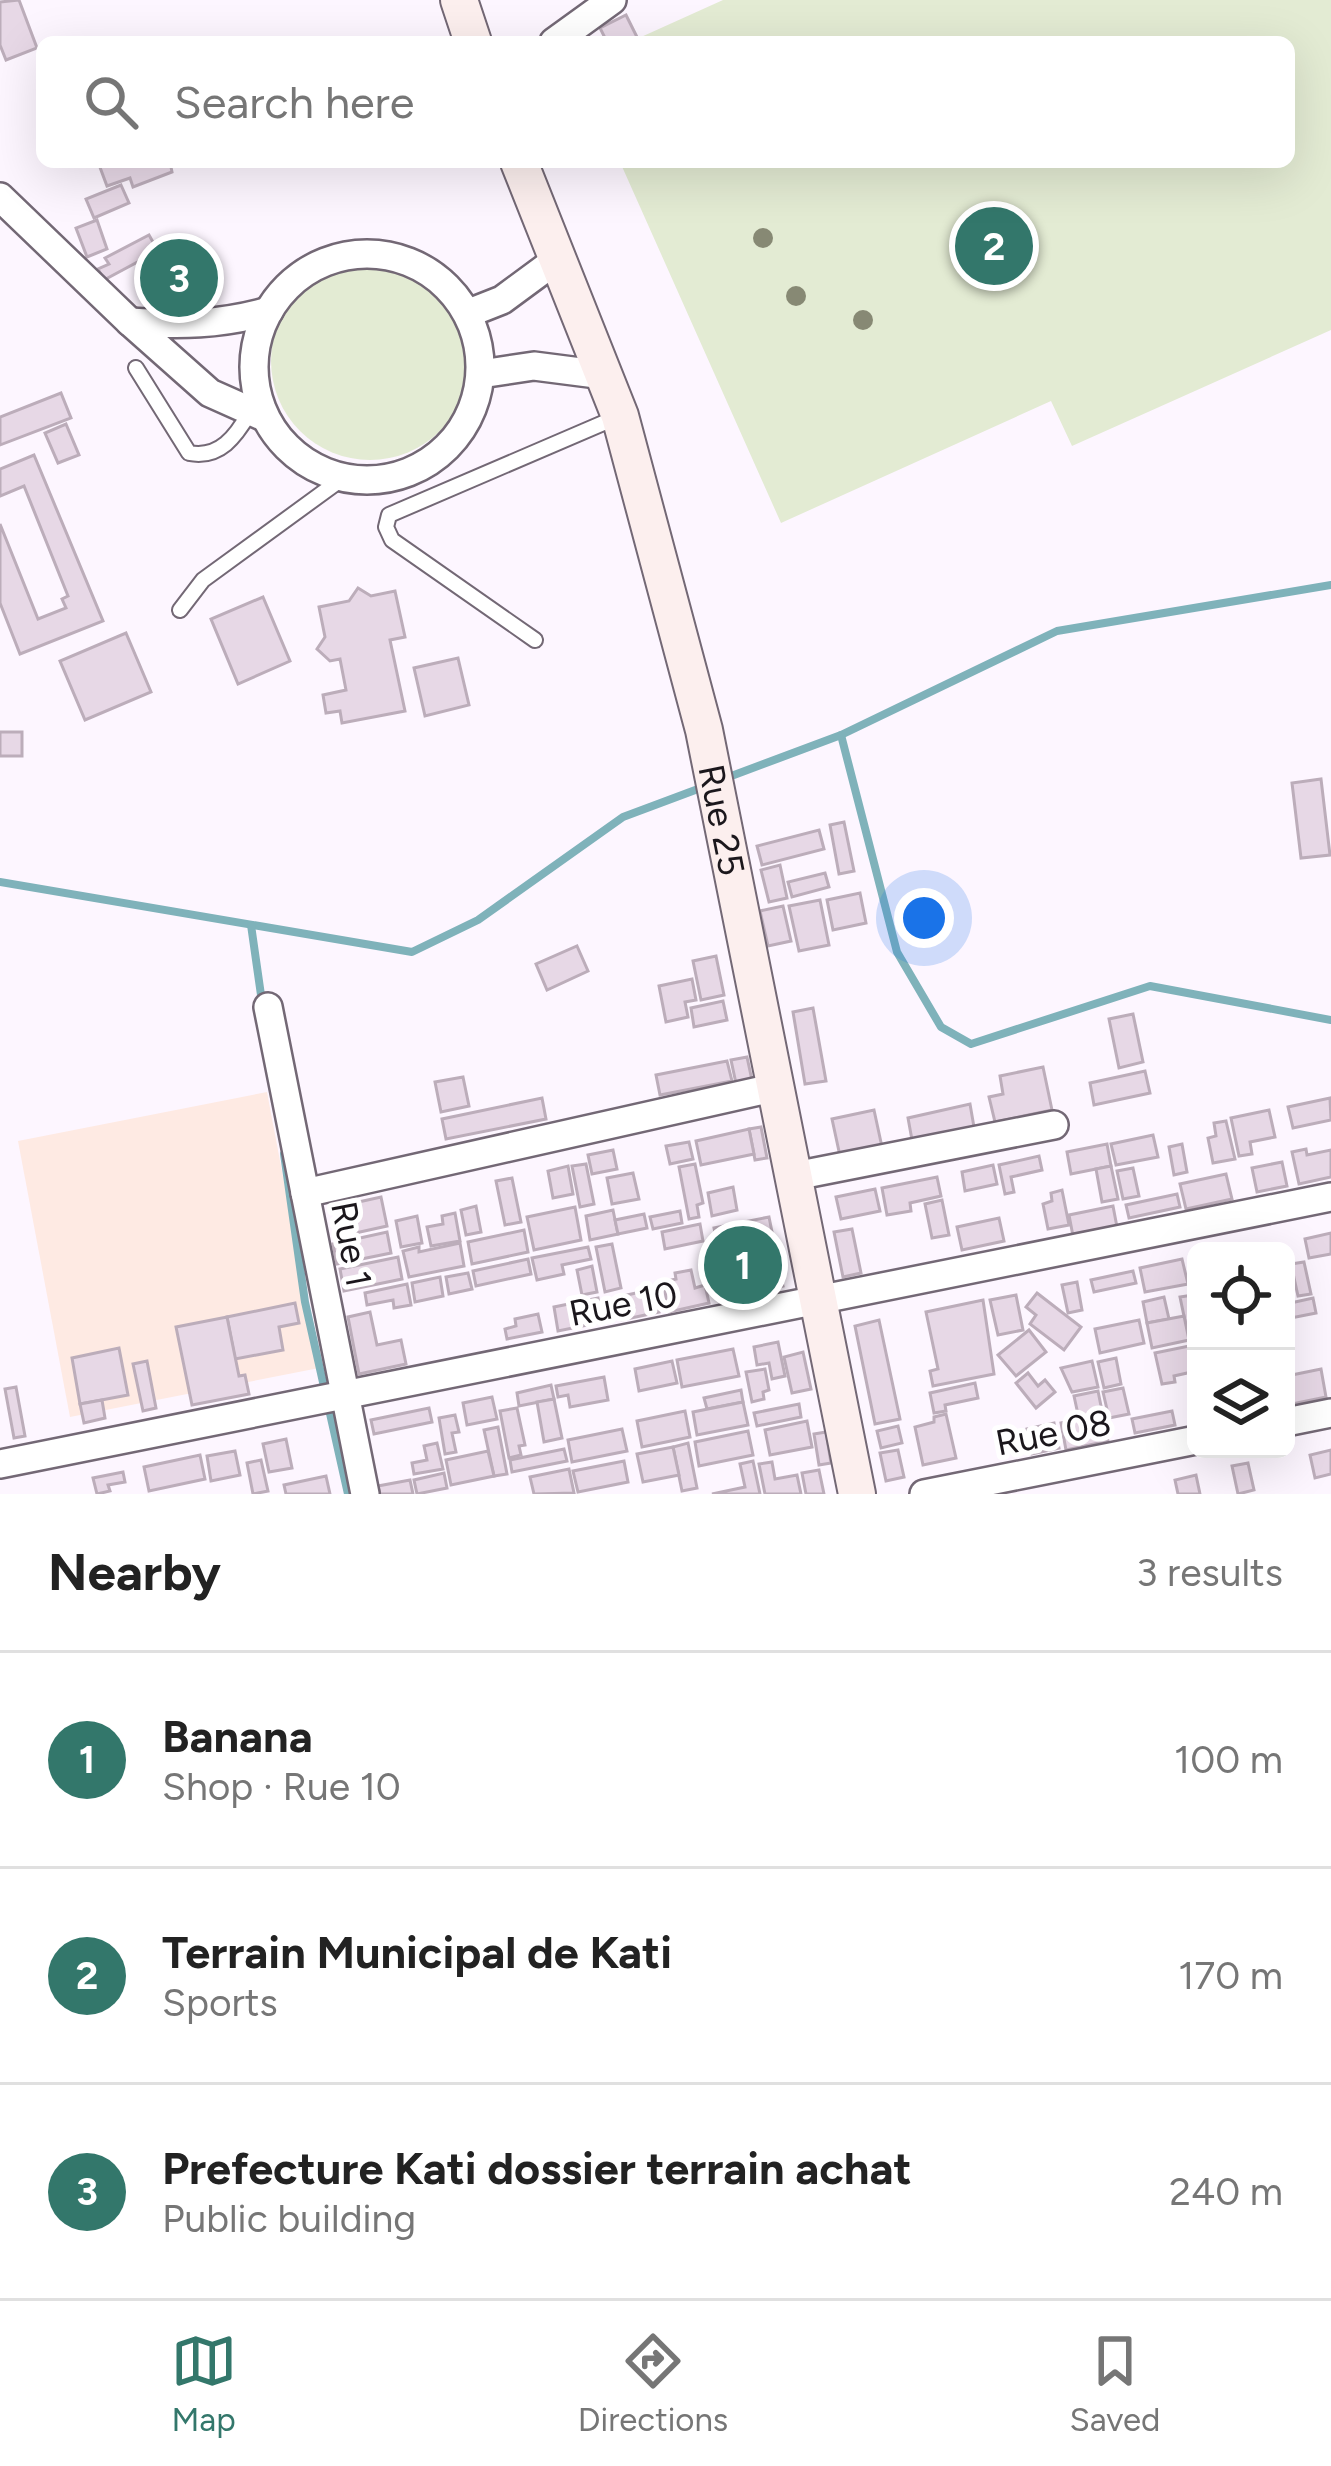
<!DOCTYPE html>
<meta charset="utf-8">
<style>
:root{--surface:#fff;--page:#f2f2f2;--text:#222;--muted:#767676;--line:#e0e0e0;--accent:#33776b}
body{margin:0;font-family:Figtree,sans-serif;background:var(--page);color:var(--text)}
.controls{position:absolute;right:36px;bottom:36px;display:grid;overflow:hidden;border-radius:18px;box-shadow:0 12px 48px #0002}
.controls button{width:108px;height:108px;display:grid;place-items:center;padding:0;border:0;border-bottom:3px solid var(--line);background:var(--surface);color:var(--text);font:60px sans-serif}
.you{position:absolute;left:924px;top:918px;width:42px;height:42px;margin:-30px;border:9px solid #fff;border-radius:50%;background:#1a73e8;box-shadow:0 0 0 18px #1a73e833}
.badge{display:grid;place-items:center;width:78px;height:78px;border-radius:50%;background:var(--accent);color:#fff;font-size:39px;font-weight:700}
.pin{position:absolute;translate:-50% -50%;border:6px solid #fff;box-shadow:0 3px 12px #0006}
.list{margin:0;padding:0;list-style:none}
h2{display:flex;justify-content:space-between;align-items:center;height:156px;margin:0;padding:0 48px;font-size:51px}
h2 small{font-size:39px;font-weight:400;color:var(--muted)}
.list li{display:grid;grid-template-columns:78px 1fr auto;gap:36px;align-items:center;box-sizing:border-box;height:216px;padding:0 48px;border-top:3px solid var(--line)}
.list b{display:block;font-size:45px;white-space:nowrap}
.list p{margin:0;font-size:39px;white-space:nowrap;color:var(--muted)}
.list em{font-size:39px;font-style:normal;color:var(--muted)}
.icon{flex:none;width:66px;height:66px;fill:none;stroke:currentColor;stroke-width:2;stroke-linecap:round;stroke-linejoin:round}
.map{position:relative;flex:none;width:1331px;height:1494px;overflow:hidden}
.search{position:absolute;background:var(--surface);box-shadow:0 12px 48px #0002;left:36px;right:36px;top:36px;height:132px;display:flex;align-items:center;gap:30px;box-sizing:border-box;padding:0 42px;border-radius:18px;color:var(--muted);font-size:45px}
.sheet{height:804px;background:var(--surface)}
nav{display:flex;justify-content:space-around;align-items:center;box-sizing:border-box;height:168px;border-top:3px solid var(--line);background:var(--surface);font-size:33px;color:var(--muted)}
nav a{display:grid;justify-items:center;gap:6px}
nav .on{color:var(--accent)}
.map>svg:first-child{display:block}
.education{fill:#feeae3}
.green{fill:#e3ebd3}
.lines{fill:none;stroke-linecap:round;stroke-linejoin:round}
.stream{stroke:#7fb2ba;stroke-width:8}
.building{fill:#e7d8e6;stroke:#bcadba;stroke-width:3}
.lane-casing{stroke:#736875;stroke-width:18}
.street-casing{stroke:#736875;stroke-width:32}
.secondary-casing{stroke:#736875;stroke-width:40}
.lane{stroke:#fff;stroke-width:14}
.street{stroke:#fff;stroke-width:27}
.secondary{stroke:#fcefee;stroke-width:36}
.tree{fill:#878974}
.labels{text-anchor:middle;stroke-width:10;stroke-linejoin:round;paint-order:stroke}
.street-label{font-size:36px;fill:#1b171c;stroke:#fff}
</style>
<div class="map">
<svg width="1331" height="1494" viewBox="0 0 1331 1494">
<rect width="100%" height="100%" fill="#fdf6ff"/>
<polygon class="education" points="267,1092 319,1368 70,1417 18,1141"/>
<g class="green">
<polygon points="723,0 1331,0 1331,330 1072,446 1051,401 781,523 620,162 1289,162 1289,42 630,42"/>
<circle cx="370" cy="361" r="99"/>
</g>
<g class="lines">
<g class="stream">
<polyline points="841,735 897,952 941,1027 971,1044 1150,986 1331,1020"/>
<polyline points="726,778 841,735 1057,631 1331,585"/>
<polyline points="0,882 412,952 478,920 623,817 706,786"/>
<polyline points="251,925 262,1002"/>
<polyline points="284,1154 305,1302 348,1494"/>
</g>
</g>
<g class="building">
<polygon points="19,0 37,48 6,60 0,45 0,2"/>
<polygon points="626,15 637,37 626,42 607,42 600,28"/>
<polygon points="98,162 170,162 172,172 133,187 130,178 107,186"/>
<polygon points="121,185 129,203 94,218 86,199"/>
<polygon points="97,220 107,249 87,257 76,228"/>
<polygon points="149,235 158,251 104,280 98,269 109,264 105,258"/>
<polygon points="61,393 71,418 0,445 0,417"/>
<polygon points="66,424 79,455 58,463 45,433"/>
<polygon points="34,455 103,621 20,654 0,603 0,524 38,619 66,608 62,599 68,596 24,486 0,496 0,469"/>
<polygon points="358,588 371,596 395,591 405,637 390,640 405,711 342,723 340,711 326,713 323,695 346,690 340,659 330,661 317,649 325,637 319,607 349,601"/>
<polygon points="263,597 290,661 238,684 211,619"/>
<polygon points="126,633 151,692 85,720 60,661"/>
<polygon points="458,658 469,705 425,716 414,668"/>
<rect x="0" y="732" width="22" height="24"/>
<polygon points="1321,779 1330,855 1301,858 1292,783"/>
<polygon points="844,822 854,871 839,874 830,825"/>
<polygon points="819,830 824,849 762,865 757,846"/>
<polygon points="780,865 787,898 769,902 761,870"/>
<polygon points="825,873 829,887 792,897 788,882"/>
<polygon points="860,893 866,923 833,930 827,900"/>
<polygon points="820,900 829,945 799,951 789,906"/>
<polygon points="783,906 791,941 768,946 760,911"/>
<polygon points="577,946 588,971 547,990 536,964"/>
<polygon points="716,956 724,995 701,1000 693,961"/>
<polygon points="692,979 696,1000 685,1002 688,1017 666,1022 659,986"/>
<polygon points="723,1001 727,1020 694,1027 691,1008"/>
<polygon points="813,1008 826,1081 805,1084 793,1012"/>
<polygon points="1133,1014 1143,1062 1119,1068 1109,1019"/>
<polygon points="747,1057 753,1085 737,1088 731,1060"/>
<polygon points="727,1061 732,1081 660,1095 656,1075"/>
<polygon points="1043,1067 1052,1110 995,1122 989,1097 1003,1094 1000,1076"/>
<polygon points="1145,1071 1150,1093 1094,1105 1090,1083"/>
<polygon points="463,1077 469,1106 441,1112 435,1082"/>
<polygon points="542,1098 546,1119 446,1139 442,1119"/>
<polygon points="1330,1098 1331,1120 1293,1128 1288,1107"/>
<polygon points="970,1104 974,1127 912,1140 908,1118"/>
<polygon points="874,1110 882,1147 840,1156 832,1119"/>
<polygon points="1269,1110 1275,1137 1250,1142 1252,1154 1239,1156 1231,1118"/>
<polygon points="1226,1121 1235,1159 1213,1163 1208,1138 1216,1136 1214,1123"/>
<polygon points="761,1127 767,1158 755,1160 749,1129"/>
<polygon points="749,1129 754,1154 701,1165 696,1141"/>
<polygon points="1153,1135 1158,1157 1116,1165 1111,1144"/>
<polygon points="689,1142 693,1159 670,1164 666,1146"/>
<polygon points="1107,1144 1111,1166 1071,1174 1067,1152"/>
<polygon points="1182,1144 1187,1172 1174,1175 1169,1147"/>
<polygon points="1306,1149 1307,1155 1331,1150 1331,1177 1299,1184 1292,1152"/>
<polygon points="613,1150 617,1169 592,1174 588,1155"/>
<polygon points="1039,1156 1042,1170 1011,1177 1014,1192 1005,1194 999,1165"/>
<polygon points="1282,1162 1287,1186 1257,1192 1252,1168"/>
<polygon points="586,1164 594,1204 580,1207 572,1166"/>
<polygon points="695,1164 703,1203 697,1205 699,1217 689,1219 679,1167"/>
<polygon points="993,1165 997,1184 965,1191 962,1172"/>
<polygon points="568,1166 573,1194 553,1198 548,1171"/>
<polygon points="1111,1166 1118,1199 1102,1202 1096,1169"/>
<polygon points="1133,1168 1139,1196 1123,1199 1117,1171"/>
<polygon points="633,1173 639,1199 612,1204 607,1178"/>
<polygon points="1226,1174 1232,1199 1186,1209 1180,1184"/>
<polygon points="937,1177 941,1196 910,1203 911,1211 887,1215 882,1188"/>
<polygon points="512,1178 521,1222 505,1225 496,1181"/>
<polygon points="733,1187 737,1210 712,1216 708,1193"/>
<polygon points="875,1189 880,1211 841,1219 836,1197"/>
<polygon points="1062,1190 1069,1225 1048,1229 1043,1204 1052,1201 1051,1193"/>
<polygon points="1177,1194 1180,1207 1129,1218 1126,1205"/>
<polygon points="381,1197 387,1226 342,1236 336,1207"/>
<polygon points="942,1200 949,1235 932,1238 925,1204"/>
<polygon points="476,1206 481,1232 466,1235 461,1210"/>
<polygon points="1113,1206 1117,1227 1073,1236 1069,1215"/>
<polygon points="575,1207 581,1240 534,1250 527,1217"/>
<polygon points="613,1210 618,1234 590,1240 586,1216"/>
<polygon points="680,1211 682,1223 653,1229 650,1217"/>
<polygon points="455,1213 460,1241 431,1246 427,1227 443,1224 442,1216"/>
<polygon points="644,1214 647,1228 618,1234 615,1220"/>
<polygon points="417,1216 422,1243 401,1247 396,1221"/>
<polygon points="769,1217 783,1286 752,1293 749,1279 725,1284 714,1228"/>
<polygon points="999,1218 1004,1241 962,1250 957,1227"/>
<polygon points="700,1224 703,1241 665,1249 662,1232"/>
<polygon points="852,1229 861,1273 843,1277 834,1232"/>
<polygon points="524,1230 528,1252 472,1264 468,1242"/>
<polygon points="387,1232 391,1253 337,1264 333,1244"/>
<polygon points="1331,1233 1331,1254 1309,1258 1305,1239"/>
<polygon points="460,1243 464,1266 409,1277 403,1251 419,1247 419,1252"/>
<polygon points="612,1244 621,1288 605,1292 596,1247"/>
<polygon points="588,1247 591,1259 562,1265 564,1274 537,1280 532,1258"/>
<polygon points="398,1257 402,1279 344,1291 340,1269"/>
<polygon points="528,1259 531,1274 476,1286 473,1271"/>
<polygon points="1182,1259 1188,1284 1145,1292 1140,1268"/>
<polygon points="1304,1262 1311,1294 1298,1296 1291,1264"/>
<polygon points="592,1266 597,1292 582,1295 577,1270"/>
<polygon points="691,1270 695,1288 705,1285 709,1303 669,1312 663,1282 676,1279 675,1273"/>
<polygon points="1133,1271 1136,1283 1094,1292 1091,1280"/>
<polygon points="468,1273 472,1289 449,1294 446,1277"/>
<polygon points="440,1277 443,1296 415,1302 412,1283"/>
<polygon points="1077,1282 1082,1310 1068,1313 1062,1285"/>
<polygon points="407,1284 411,1305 394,1308 393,1300 367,1305 365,1293"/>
<polygon points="654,1289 659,1312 622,1320 618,1297"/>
<polygon points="1037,1293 1081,1327 1064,1350 1030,1324 1036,1315 1026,1307"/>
<polygon points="1016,1295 1023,1330 998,1335 990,1300"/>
<polygon points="1193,1295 1196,1339 1189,1340 1180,1297"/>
<polygon points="1164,1297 1169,1319 1147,1323 1143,1302"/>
<polygon points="598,1298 602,1322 558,1331 554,1307"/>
<polygon points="1313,1298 1316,1313 1286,1319 1286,1304"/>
<polygon points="983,1300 994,1374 933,1386 930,1371 938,1369 926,1312"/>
<polygon points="295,1303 299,1323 279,1327 283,1350 235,1359 227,1317"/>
<polygon points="370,1312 377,1345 401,1340 406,1364 359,1374 348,1317"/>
<polygon points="538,1314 542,1332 507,1339 505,1329 516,1326 515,1319"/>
<polygon points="1184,1316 1189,1340 1152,1348 1147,1323"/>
<polygon points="227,1317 239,1376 245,1375 249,1394 192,1405 176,1327"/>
<polygon points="879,1320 900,1419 875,1424 855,1326"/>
<polygon points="1139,1320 1144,1343 1100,1353 1095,1329"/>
<polygon points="1029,1330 1046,1352 1016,1376 998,1355"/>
<polygon points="778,1342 785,1376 772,1379 769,1363 757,1365 754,1347"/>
<polygon points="1194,1345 1196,1371 1174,1376 1175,1382 1162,1384 1155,1353"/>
<polygon points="119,1348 128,1395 80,1404 72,1358"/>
<polygon points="733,1349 739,1376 682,1387 677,1360"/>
<polygon points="803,1352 811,1389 792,1393 784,1357"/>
<polygon points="1116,1358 1121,1384 1104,1388 1098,1362"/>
<polygon points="147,1361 156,1408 143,1411 133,1364"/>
<polygon points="672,1361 677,1383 639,1391 635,1369"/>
<polygon points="1092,1361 1098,1387 1072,1392 1061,1368"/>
<polygon points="765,1369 769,1390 763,1392 764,1399 752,1402 746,1372"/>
<polygon points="1321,1369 1326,1397 1292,1404 1287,1376"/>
<polygon points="1028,1373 1038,1386 1045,1380 1055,1392 1036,1408 1016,1383"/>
<polygon points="604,1377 608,1400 570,1407 568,1395 558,1397 556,1386"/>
<polygon points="975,1383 978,1398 945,1405 946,1411 934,1413 930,1393"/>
<polygon points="551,1385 554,1399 519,1406 517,1393"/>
<polygon points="16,1387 25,1436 14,1438 5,1389"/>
<polygon points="1123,1388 1129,1414 1109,1418 1103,1392"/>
<polygon points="741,1390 743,1402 707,1409 704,1398"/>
<polygon points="1098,1391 1108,1441 1066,1450 1061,1423 1079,1419 1074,1396"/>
<polygon points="492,1397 497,1419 467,1425 463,1403"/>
<polygon points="554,1399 562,1438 544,1442 537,1402"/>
<polygon points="102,1400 105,1418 84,1423 80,1404"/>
<polygon points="743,1402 748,1425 697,1435 693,1412"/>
<polygon points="799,1404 801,1417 757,1426 754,1413"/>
<polygon points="429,1408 432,1422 374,1434 371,1420"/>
<polygon points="517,1408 525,1445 519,1446 521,1455 509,1458 500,1411"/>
<polygon points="685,1411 690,1437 642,1447 637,1421"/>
<polygon points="1172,1411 1175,1425 1135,1433 1132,1419"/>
<polygon points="946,1414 956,1458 923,1465 915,1427 934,1422 934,1417"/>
<polygon points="455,1415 459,1432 452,1433 456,1452 445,1454 439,1418"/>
<polygon points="807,1421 812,1447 770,1455 765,1430"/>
<polygon points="1054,1423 1059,1448 1032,1454 1027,1429"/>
<polygon points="898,1426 902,1443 881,1448 877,1431"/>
<polygon points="498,1427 507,1474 494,1476 484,1430"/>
<polygon points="622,1429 627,1451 572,1462 568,1440"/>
<polygon points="748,1431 753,1455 699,1466 695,1442"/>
<polygon points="826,1432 831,1463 819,1465 814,1434"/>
<polygon points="286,1439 292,1468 269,1472 263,1444"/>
<polygon points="437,1443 443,1469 414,1474 412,1463 427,1460 424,1446"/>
<polygon points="688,1443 697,1488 682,1491 673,1447"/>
<polygon points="673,1447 679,1475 643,1482 637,1454"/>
<polygon points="564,1449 567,1461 512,1472 510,1460"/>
<polygon points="898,1450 904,1477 886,1481 880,1453"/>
<polygon points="1331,1450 1331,1474 1315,1478 1310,1455"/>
<polygon points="235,1451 240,1475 211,1481 207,1456"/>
<polygon points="488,1451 494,1476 451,1485 446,1460"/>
<polygon points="200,1455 205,1479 149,1491 144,1467"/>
<polygon points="261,1460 268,1491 253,1494 247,1463"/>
<polygon points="624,1461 628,1482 578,1492 573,1471"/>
<polygon points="753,1461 760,1494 712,1494 745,1487 740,1464"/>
<polygon points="772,1462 775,1479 797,1475 801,1494 765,1494 759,1464"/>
<polygon points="1248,1463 1254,1490 1238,1494 1232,1466"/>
<polygon points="569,1469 574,1493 534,1494 530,1477"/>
<polygon points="819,1470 824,1494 806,1494 802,1473"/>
<polygon points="123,1472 125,1482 108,1485 110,1491 97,1494 93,1478"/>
<polygon points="444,1473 447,1488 417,1494 414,1480"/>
<polygon points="1196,1475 1200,1494 1178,1494 1175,1480"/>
<polygon points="326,1476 330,1494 286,1494 284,1485"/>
<polygon points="410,1480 413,1494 380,1494 378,1486"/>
</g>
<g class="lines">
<g class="lane-casing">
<g id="lane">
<path d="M136,368L189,453C220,459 236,436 250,412"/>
<polyline points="180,610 203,580 343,478"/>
<polyline points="535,640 392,540 386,527 389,515 615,418"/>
</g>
</g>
<g class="street-casing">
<g id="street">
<polyline points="554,42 612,0"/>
<polyline points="0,197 130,322"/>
<circle cx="367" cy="367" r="113"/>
<polyline points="469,313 502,300 559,258"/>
<polyline points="481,374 534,366 604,375"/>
<path d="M264,417L210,393L130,322C180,325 220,325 269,311"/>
<polyline points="268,1007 365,1494"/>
<polyline points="795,1176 1054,1125"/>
<polyline points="305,1193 777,1087"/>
<polyline points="1286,1422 1331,1413"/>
<polyline points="0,1464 1331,1197"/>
<polyline points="924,1494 1196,1440"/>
</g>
</g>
<g class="secondary-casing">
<g id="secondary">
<polyline points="459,0 473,42"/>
<path id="s1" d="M519,162L620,416L704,730L857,1494"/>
</g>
</g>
<use href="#lane" class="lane"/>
<use href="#street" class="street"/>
<use href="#secondary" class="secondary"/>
</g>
<g class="tree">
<circle cx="763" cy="238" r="10"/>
<circle cx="796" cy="296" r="10"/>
<circle cx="863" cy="320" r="10"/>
</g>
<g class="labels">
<g class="street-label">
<text dy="13" stroke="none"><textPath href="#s1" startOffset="690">Rue 25</textPath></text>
<text transform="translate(352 1244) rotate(79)" y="13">Rue 1</text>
<text transform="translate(623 1303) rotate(-11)" y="13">Rue 10</text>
<text transform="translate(1053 1432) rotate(-11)" y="13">Rue 08</text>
</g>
</g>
</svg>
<div class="controls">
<button><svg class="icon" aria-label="locate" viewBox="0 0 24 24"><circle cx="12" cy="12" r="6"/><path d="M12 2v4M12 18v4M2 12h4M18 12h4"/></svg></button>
<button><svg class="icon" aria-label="layers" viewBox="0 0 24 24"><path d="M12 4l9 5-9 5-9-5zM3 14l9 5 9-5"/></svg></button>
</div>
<div class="you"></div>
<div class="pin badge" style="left:743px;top:1265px">1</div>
<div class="pin badge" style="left:994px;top:246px">2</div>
<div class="pin badge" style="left:179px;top:278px">3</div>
<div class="search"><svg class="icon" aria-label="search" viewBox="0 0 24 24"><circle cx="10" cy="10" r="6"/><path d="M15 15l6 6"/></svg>Search here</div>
</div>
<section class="sheet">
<h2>Nearby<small>3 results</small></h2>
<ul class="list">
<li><span class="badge">1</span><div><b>Banana</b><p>Shop · Rue 10</p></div><em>100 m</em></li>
<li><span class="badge">2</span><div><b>Terrain Municipal de Kati</b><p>Sports</p></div><em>170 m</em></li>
<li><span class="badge">3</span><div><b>Prefecture Kati dossier terrain achat</b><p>Public building</p></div><em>240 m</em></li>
</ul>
</section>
<nav>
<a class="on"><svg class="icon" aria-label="map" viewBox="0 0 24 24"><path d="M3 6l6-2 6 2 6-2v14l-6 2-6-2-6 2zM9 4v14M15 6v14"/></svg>Map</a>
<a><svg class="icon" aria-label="directions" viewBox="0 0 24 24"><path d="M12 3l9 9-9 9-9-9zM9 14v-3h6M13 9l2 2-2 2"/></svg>Directions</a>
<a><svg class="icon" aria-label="saved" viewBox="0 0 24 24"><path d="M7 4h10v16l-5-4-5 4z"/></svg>Saved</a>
</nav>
